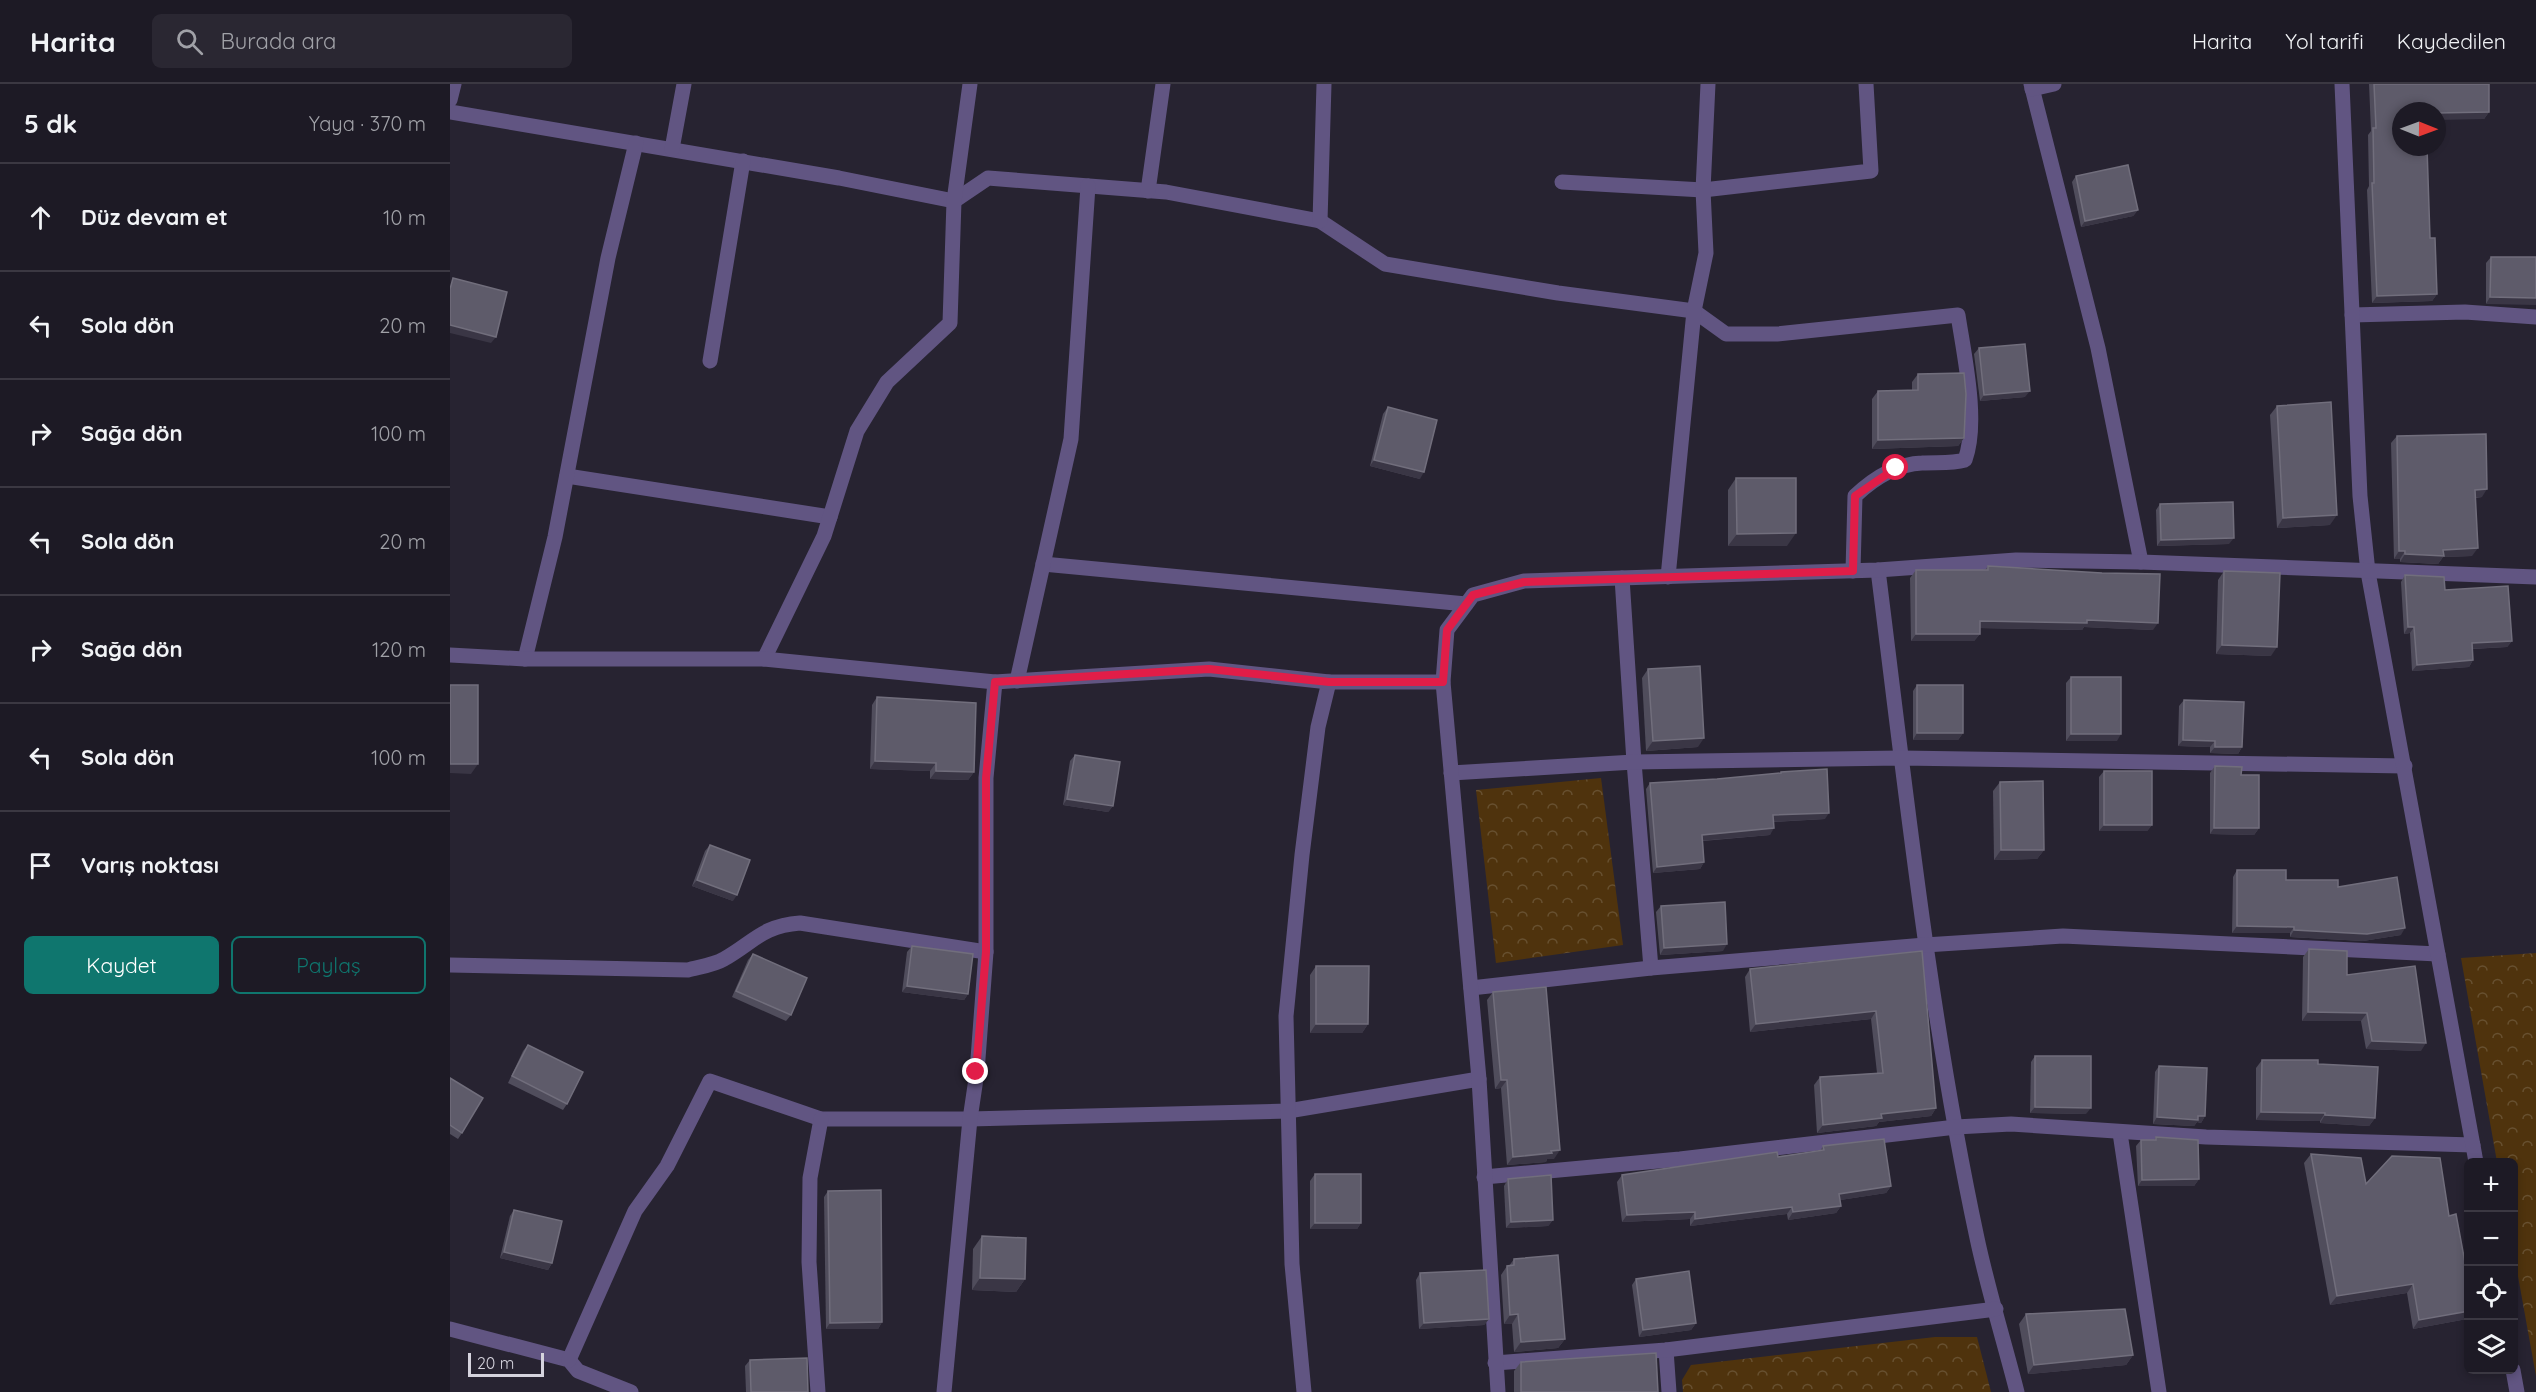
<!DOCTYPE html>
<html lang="tr">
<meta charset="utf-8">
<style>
:root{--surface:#1d1a25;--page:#2a2732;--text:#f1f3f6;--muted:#a0a1a7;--line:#3b3842;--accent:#0f766e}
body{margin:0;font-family:Quicksand,sans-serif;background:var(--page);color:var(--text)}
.controls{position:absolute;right:18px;bottom:18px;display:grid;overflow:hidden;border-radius:9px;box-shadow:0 3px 9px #0003}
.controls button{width:54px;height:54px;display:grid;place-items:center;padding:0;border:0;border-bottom:2px solid var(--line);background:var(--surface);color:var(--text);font:30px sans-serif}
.compass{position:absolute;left:1942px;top:18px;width:54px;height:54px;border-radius:50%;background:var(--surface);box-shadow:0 3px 9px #0003;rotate:91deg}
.scale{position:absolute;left:18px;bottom:15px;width:76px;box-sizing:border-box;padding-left:6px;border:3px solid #d5d3dd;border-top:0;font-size:16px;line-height:21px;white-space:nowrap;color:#d5d3dd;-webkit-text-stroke:4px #272331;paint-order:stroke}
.stop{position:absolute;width:18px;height:18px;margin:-14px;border:4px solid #e11d48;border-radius:50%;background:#fff}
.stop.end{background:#e11d48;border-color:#fff;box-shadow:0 2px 6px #0008}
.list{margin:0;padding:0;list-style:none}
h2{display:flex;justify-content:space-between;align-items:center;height:78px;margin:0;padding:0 24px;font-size:26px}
h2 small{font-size:20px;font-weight:400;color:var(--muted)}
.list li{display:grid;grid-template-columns:39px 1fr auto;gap:18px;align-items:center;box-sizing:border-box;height:108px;padding:0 24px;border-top:2px solid var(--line)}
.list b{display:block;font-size:22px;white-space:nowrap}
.list em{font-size:20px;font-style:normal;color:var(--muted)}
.actions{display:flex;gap:12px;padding:18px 24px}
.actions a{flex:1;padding:14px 0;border:2px solid var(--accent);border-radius:9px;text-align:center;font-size:21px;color:var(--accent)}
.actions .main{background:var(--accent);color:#fff}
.icon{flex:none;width:33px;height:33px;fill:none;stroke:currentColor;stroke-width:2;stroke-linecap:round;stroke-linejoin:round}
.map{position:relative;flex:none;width:2086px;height:1308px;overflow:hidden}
header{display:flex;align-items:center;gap:36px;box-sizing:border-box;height:84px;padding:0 30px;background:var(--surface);border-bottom:2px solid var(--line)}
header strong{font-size:28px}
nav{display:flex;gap:33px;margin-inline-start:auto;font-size:21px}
.search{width:420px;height:54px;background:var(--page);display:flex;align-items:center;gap:15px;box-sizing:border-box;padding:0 21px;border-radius:9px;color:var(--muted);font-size:22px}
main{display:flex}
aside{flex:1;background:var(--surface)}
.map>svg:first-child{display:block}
.park{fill:url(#park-crowns)}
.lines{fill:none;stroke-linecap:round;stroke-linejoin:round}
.minor{stroke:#615582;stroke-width:15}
.tertiary{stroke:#615582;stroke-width:15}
.wall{fill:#504d5c}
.shaded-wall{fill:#3a3645}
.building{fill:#5e5b6a;stroke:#716e7c;stroke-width:1.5}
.route{stroke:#e11d48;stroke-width:8}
</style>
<header>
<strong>Harita</strong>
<div class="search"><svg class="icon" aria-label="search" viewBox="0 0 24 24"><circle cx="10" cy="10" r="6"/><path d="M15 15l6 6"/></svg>Burada ara</div>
<nav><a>Harita</a><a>Yol tarifi</a><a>Kaydedilen</a></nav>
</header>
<main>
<aside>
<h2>5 dk<small>Yaya · 370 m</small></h2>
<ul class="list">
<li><svg class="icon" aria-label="ahead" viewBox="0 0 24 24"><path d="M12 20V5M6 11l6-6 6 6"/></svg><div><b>Düz devam et</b></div><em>10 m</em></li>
<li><svg class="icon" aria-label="left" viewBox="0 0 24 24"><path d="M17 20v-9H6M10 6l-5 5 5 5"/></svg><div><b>Sola dön</b></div><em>20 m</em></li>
<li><svg class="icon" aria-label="right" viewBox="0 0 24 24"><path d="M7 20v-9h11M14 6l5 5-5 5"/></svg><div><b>Sağa dön</b></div><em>100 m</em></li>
<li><svg class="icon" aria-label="left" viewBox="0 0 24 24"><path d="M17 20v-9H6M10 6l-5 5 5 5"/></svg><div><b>Sola dön</b></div><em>20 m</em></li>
<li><svg class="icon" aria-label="right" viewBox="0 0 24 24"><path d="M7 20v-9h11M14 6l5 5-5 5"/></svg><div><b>Sağa dön</b></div><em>120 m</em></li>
<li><svg class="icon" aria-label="left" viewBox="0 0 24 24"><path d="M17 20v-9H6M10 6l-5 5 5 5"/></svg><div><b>Sola dön</b></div><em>100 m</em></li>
<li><svg class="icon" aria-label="arrive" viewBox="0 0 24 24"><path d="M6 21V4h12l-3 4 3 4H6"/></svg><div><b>Varış noktası</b></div></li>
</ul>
<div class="actions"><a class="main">Kaydet</a><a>Paylaş</a></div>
</aside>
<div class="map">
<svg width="2086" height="1308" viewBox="0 0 2086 1308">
<defs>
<pattern id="park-crowns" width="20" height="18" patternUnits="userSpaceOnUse" patternTransform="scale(1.5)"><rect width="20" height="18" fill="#4f330d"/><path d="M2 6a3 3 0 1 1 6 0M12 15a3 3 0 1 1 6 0" fill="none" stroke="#675030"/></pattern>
</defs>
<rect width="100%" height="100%" fill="#272331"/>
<g class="park">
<polygon points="1151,694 1173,861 1046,879 1026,706"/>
<polygon points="2086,869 2086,1292 2064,1170 2064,1078 2047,1078 2011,874"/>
<polygon points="1485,1253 1527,1253 1541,1308 1233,1308 1232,1296 1241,1281"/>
</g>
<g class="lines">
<g class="minor">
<polyline points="1581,0 1648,264 1691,478"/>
<polyline points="1582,5 1604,0"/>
<polyline points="0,16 4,0"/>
<path d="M0,28L389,94L504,117L538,94L716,108L870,137L935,180L1108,209L1244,227L1276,250H1327L1508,231C1514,271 1529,338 1515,376C1501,380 1487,378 1472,379C1447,380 1423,395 1405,412L1403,487"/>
<polyline points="222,65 234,0"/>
<polyline points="1112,98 1253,106 1421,87 1416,0"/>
<polyline points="698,107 713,0"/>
<polyline points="870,137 874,0"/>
<polyline points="1902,231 2015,228 2086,233"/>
<polyline points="260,277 293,77"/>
<polyline points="117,392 380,433"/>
<polyline points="593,480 1016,520"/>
<path d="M1428,486C1456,709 1480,934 1527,1154C1538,1206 1554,1257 1567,1308"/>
<polyline points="1218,493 1244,227 1256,169 1253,106 1258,0"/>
<polyline points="1172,494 1184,678 1201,884"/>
<polyline points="75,575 105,453 158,174 186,59"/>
<polyline points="314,575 374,452 407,347 437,298 500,239 504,117 520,0"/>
<polyline points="567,597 621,355 638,102"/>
<polyline points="1001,689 1184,678 1451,674 1955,682"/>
<path d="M0,881L238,886C249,883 264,881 274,875C304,858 312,842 350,839L536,868"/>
<polyline points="1021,904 1201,884 1475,861 1613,852 1988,870"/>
<polyline points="1670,1049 1709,1308"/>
<polyline points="1034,1093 1230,1075 1506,1043 1561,1040 1756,1053 2023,1061"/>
<polyline points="0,1245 119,1276 128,1287 181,1308"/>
<polyline points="1216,1266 1219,1308"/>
<polyline points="119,1276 185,1127 217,1082 260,997 371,1035 520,1035 838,1027 1029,995"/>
<polyline points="1045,1279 1216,1266 1546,1225"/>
<polyline points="368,1308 359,1178 360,1094 371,1035"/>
<polyline points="494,1308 520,1035 527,988 536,868 536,694 545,598"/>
<polyline points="854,1308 842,1180 836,932 852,771 868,643 879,598"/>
</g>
<g class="tertiary">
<polyline points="1892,0 1910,412 1918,488 2026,1078"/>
<polyline points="0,571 75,575 314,575 545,598 759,585 879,598 993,598"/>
<polyline points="2063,1286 2067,1308"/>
<polyline points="1048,1308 1029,995 993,598 997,546 1023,511 1074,497 1428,486 1566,476 1691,478 2086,493"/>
</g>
</g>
<g class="wall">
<polygon points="1919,0 2039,0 2039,28 2034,35 1951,27 1980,154 1987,210 1982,217 1922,219 1917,106 1919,102 1918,51 1921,47"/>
<polygon points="1626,92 1688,126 1683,132 1631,143 1622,98"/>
<polygon points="2041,173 2086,173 2036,220 2036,179"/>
<polygon points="1529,264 1575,313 1530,317 1524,270"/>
<polygon points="1468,290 1514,354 1508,362 1422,365 1422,315 1428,307 1462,306 1462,298"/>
<polygon points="1827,322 1880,441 1827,444 1820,331"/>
<polygon points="938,323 970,395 920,382 933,330"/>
<polygon points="1947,352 2032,413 2026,414 2022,472 1993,473 1988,480 1950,478 1950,475 1944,475 1941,359"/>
<polygon points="1286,394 1337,462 1278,462 1278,406"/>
<polygon points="1710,420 1779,460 1707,462 1706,426"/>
<polygon points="1538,482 1703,546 1634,543 1632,546 1530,544 1530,550 1524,557 1461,557 1460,494 1466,486 1535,486"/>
<polygon points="1774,487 1821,572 1766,570 1768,496"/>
<polygon points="1955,491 1995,506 2062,557 2057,563 2023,565 2023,576 2019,583 1962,587 1960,549 1954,550 1951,498"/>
<polygon points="1198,585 1248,663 1196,667 1192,594"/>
<polygon points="1621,593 1667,657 1616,657 1616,599"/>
<polygon points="1467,601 1513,649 1508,656 1463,656 1463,607"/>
<polygon points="427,613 524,688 518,696 480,695 480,687 420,685 422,621"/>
<polygon points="1734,616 1792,663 1788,670 1760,669 1760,663 1728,662 1729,622"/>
<polygon points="625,671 663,722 658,728 613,721 620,677"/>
<polygon points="1765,682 1791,691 1809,744 1804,751 1760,750 1760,689"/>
<polygon points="1654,687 1702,741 1697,747 1649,747 1649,693"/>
<polygon points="1331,688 1375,735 1323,738 1320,751 1253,757 1254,778 1250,785 1203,789 1196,705 1200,699 1267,695 1330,690"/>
<polygon points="1550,698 1594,766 1587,775 1544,776 1543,707"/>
<polygon points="260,761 283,817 242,802 255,767"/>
<polygon points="1787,786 1836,796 1888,803 1951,851 1913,857 1840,853 1840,849 1782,849 1783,793"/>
<polygon points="1211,822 1273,867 1210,871 1206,828"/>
<polygon points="462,862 518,910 514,916 452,908 457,868"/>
<polygon points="1859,865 1897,891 1971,967 1916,965 1911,937 1852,937 1853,873"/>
<polygon points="1472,867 1486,1024 1481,1032 1429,1038 1426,1042 1367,1049 1364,1001 1370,993 1427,989 1421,935 1300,948 1295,893 1300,885"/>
<polygon points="303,870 341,931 336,937 282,913 298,876"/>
<polygon points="866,882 918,940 912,949 860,949 860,891"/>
<polygon points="1043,908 1104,1075 1097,1075 1096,1078 1057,1081 1051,1004 1045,1005 1037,916"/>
<polygon points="78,961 117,1020 113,1026 58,999 73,967"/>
<polygon points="1585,972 1636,1030 1580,1029 1581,978"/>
<polygon points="1812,976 1868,980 1925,1034 1919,1042 1870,1039 1870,1037 1806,1036 1806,984"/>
<polygon points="1709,982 1755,1032 1751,1039 1747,1038 1744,1042 1703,1040 1705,988"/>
<polygon points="0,994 12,1049 8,1055 0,1050"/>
<polygon points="1706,1053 1749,1095 1744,1102 1688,1102 1686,1062 1691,1056 1704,1056"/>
<polygon points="1373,1062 1441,1102 1436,1109 1390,1116 1391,1122 1386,1129 1338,1136 1337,1130 1240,1142 1240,1135 1172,1138 1167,1098 1172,1091 1370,1067"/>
<polygon points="1861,1070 1916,1100 1999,1132 2019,1200 2019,1233 2017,1235 1963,1245 1957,1209 1880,1221 1854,1079"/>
<polygon points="865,1090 911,1139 907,1145 860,1145 860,1097"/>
<polygon points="1058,1095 1103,1136 1098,1142 1056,1144 1054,1102"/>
<polygon points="378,1107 432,1238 428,1245 376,1245 374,1113"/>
<polygon points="64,1126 102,1179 98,1186 50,1174 60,1132"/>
<polygon points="532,1152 575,1195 566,1208 522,1206 523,1165"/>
<polygon points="1064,1175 1115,1255 1108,1264 1064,1268 1062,1240 1054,1240 1051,1191 1057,1182 1059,1182"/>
<polygon points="970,1189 1039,1235 1034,1241 969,1245 966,1196"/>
<polygon points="1186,1195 1246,1239 1241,1246 1189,1253 1182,1201"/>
<polygon points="1576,1230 1683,1271 1676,1281 1578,1290 1569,1240"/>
<polygon points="300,1276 358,1308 296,1308 295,1282"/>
<polygon points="1071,1278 1208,1308 1064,1308 1064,1287"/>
</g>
<g class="shaded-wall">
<polygon points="2039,28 2034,35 1987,36 1987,29"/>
<polygon points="1688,126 1683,132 1631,143 1635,137"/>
<polygon points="1987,210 1982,217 1922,219 1927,212"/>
<polygon points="2040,213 2086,214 2086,221 2036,220"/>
<polygon points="0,241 46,253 41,259 0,249"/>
<polygon points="1580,307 1575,313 1530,317 1534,311"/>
<polygon points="1514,354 1508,362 1422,365 1428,356"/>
<polygon points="924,376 974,388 970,395 920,382"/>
<polygon points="2037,405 2032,413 2020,414 2025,406"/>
<polygon points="1887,431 1880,441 1827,444 1833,434"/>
<polygon points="1346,449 1337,462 1278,462 1287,450"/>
<polygon points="1784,454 1779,460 1707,462 1711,456"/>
<polygon points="2028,464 2022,472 1993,473 1988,480 1950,478 1955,470 1993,466"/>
<polygon points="1949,467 1955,467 1950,475 1944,475"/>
<polygon points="1637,536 1708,539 1703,546 1634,543 1632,546 1524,544 1530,537"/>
<polygon points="1958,543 1964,543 1960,549 1954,550"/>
<polygon points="1466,550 1530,550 1524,557 1461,557"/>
<polygon points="2062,557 2057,563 2018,565 2022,559"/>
<polygon points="1772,561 1827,563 1821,572 1766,570"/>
<polygon points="2023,576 2019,583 1962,587 1967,581"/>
<polygon points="1467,649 1513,649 1508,656 1463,656"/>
<polygon points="1621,650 1671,650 1667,657 1616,657"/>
<polygon points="1254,654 1248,663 1196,667 1203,657"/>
<polygon points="1733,656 1765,657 1760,663 1728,662"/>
<polygon points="1765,663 1792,663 1788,670 1760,669"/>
<polygon points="425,677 486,679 480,687 420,685"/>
<polygon points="0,680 28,680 21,690 0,689"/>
<polygon points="486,687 524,688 518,696 480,695"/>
<polygon points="617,715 663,722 658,728 613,721"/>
<polygon points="1379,729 1375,735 1318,738 1323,731"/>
<polygon points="1654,741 1702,741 1697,747 1649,747"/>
<polygon points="1324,744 1320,751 1248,757 1252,751"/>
<polygon points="1764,744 1809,744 1804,751 1760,750"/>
<polygon points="1551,766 1594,766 1587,775 1544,776"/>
<polygon points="1254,778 1250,785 1203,789 1207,783"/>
<polygon points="247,796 287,811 283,817 242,802"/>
<polygon points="1787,842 1844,843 1840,849 1782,849"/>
<polygon points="1955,844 1951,851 1913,857 1840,853 1844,846"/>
<polygon points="1277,860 1273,867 1210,871 1214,864"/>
<polygon points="457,902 518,910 514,916 452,908"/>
<polygon points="1426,927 1421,935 1300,948 1306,940"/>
<polygon points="1858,928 1917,929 1911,937 1852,937"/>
<polygon points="866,940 918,940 912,949 860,949"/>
<polygon points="1922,957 1976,959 1971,967 1916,965"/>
<polygon points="1051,996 1057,996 1051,1004 1045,1005"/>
<polygon points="1585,1023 1641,1024 1636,1030 1580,1029"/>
<polygon points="1486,1024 1481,1032 1429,1038 1426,1042 1367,1049 1373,1041 1431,1030"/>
<polygon points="1811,1028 1875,1029 1870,1037 1806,1036"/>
<polygon points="1875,1031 1925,1034 1919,1042 1870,1039"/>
<polygon points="1748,1032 1755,1032 1751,1039 1747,1038 1744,1042 1703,1040 1707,1033"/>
<polygon points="1110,1066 1104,1075 1097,1075 1096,1078 1057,1081 1063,1073"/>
<polygon points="1749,1095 1744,1102 1688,1102 1692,1096"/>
<polygon points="1441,1102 1436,1109 1384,1117 1389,1110"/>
<polygon points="1391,1122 1386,1129 1338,1136 1343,1128"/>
<polygon points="1342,1123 1337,1130 1240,1142 1245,1135"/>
<polygon points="1245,1128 1240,1135 1172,1138 1177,1131"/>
<polygon points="1103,1136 1098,1142 1056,1144 1061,1138"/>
<polygon points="865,1139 911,1139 907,1145 860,1145"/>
<polygon points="54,1168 102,1179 98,1186 50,1174"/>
<polygon points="530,1194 575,1195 566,1208 522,1206"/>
<polygon points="1963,1200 1957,1209 1880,1221 1887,1212"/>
<polygon points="2019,1227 2019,1233 2017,1235 1963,1245 1969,1236"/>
<polygon points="1068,1230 1062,1240 1054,1240 1060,1231"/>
<polygon points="1039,1235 1034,1241 969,1245 974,1239"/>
<polygon points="432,1238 428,1245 376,1245 380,1239"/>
<polygon points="1246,1239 1241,1246 1189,1253 1193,1246"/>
<polygon points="1115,1255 1108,1264 1064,1268 1071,1258"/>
<polygon points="1683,1271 1676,1281 1578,1290 1584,1281"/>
</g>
<g class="building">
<polygon points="1924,0 2039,0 2039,28 1987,29 1987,27 1951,27 1951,63 1977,63 1980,154 1985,154 1987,210 1927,212 1922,99 1924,99 1923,44 1926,44"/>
<polygon points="1678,81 1688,126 1635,137 1626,92"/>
<polygon points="2041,173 2086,173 2086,214 2040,213"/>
<polygon points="3,194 57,208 46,253 0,241 0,205"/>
<polygon points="1575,260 1580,307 1534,311 1529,264"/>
<polygon points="1514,289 1516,310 1514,354 1428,356 1428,307 1468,306 1468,290"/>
<polygon points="1881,318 1887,431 1833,434 1827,322"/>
<polygon points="938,323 987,336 974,388 924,376"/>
<polygon points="2036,350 2037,405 2025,406 2028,464 1993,466 1994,472 1955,470 1955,467 1949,467 1947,352"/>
<polygon points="1286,394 1346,394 1346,449 1287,450"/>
<polygon points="1783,418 1784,454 1711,456 1710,420"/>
<polygon points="1538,482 1652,489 1710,490 1708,539 1637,536 1637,539 1530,537 1530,550 1466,550 1466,486 1538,486"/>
<polygon points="1774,487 1830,489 1827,563 1772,561"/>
<polygon points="1955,491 1994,493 1995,506 2058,502 2062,557 2022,559 2023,576 1967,581 1964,543 1958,543"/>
<polygon points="1250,582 1254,654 1203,657 1198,585"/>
<rect x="1621" y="593" width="50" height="57"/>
<rect x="0" y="601" width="28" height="79"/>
<rect x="1467" y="601" width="46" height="48"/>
<polygon points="427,613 526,619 524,688 486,687 486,679 425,677"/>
<polygon points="1734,616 1794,618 1792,663 1765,663 1765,657 1733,656"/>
<polygon points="625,671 670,678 663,722 617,715"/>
<polygon points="1765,682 1792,683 1791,691 1809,691 1809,744 1764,744"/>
<polygon points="1377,685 1379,729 1323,731 1324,744 1252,751 1254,778 1207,783 1200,699 1267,695 1331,689 1331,688"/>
<rect x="1654" y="687" width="48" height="54"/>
<polygon points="1593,697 1594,766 1551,766 1550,698"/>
<polygon points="260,761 300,776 287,811 247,796"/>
<polygon points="1787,786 1836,786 1836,796 1888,796 1888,803 1947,793 1955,844 1917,850 1844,846 1844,843 1787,842"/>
<polygon points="1275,818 1277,860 1214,864 1211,822"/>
<polygon points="462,862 523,870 518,910 457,902"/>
<polygon points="1859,865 1897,867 1897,891 1965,882 1976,959 1922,957 1917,929 1858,928"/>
<polygon points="1472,867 1486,1024 1431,1030 1432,1034 1373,1041 1370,993 1433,989 1426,927 1306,940 1300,885"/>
<polygon points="303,870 357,894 341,931 286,907"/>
<polygon points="866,882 919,882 918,940 866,940"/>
<polygon points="1096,903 1110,1066 1101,1067 1102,1069 1063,1073 1057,996 1051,996 1043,908"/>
<polygon points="78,961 133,988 117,1020 62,992"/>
<polygon points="1585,972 1641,972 1641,1024 1585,1023"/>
<polygon points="1812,976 1868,976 1868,980 1928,983 1925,1034 1875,1031 1875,1029 1811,1028"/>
<polygon points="1709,982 1757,984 1755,1032 1748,1032 1748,1036 1707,1033"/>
<polygon points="0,994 33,1014 12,1049 0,1041"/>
<polygon points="1706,1053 1748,1056 1749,1095 1692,1096 1691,1056 1706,1056"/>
<polygon points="1434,1055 1441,1102 1389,1110 1391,1122 1343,1128 1342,1123 1245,1135 1245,1128 1177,1131 1172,1091 1327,1068 1328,1073 1374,1066 1373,1062"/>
<polygon points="1861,1070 1911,1074 1916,1100 1942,1072 1990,1074 1999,1132 2006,1130 2019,1200 2019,1227 1969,1236 1963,1200 1887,1212"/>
<rect x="865" y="1090" width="46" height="49"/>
<polygon points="1101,1091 1103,1136 1061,1138 1058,1095"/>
<polygon points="431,1106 432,1238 380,1239 378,1107"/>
<polygon points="64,1126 112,1137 102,1179 54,1168"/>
<polygon points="532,1152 576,1154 575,1195 530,1194"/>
<polygon points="1108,1171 1115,1255 1071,1258 1068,1230 1060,1231 1057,1182 1064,1181 1064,1175"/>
<polygon points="1036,1186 1039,1235 974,1239 970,1189"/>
<polygon points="1239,1187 1246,1239 1193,1246 1186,1195"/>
<polygon points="1675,1225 1683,1271 1584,1281 1576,1230"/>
<polygon points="1206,1269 1208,1308 1071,1308 1071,1278"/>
<polygon points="357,1274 358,1308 301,1308 300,1276"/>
</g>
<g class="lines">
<polyline class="route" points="526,988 536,868 536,694 545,598 759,585 879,598 993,598 997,546 1023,511 1074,498 1403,487 1405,412 1446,384"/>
</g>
</svg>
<div class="controls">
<button>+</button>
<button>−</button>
<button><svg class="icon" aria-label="locate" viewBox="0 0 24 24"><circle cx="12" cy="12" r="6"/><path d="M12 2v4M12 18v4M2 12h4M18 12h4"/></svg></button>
<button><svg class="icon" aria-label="layers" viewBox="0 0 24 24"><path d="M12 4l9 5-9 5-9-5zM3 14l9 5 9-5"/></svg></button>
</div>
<svg class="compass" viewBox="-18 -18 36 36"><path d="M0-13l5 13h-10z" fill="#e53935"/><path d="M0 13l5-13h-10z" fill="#a0a1a7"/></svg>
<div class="scale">20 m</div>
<div class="stop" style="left:1446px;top:384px"></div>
<div class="stop end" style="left:526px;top:988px"></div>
</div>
</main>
